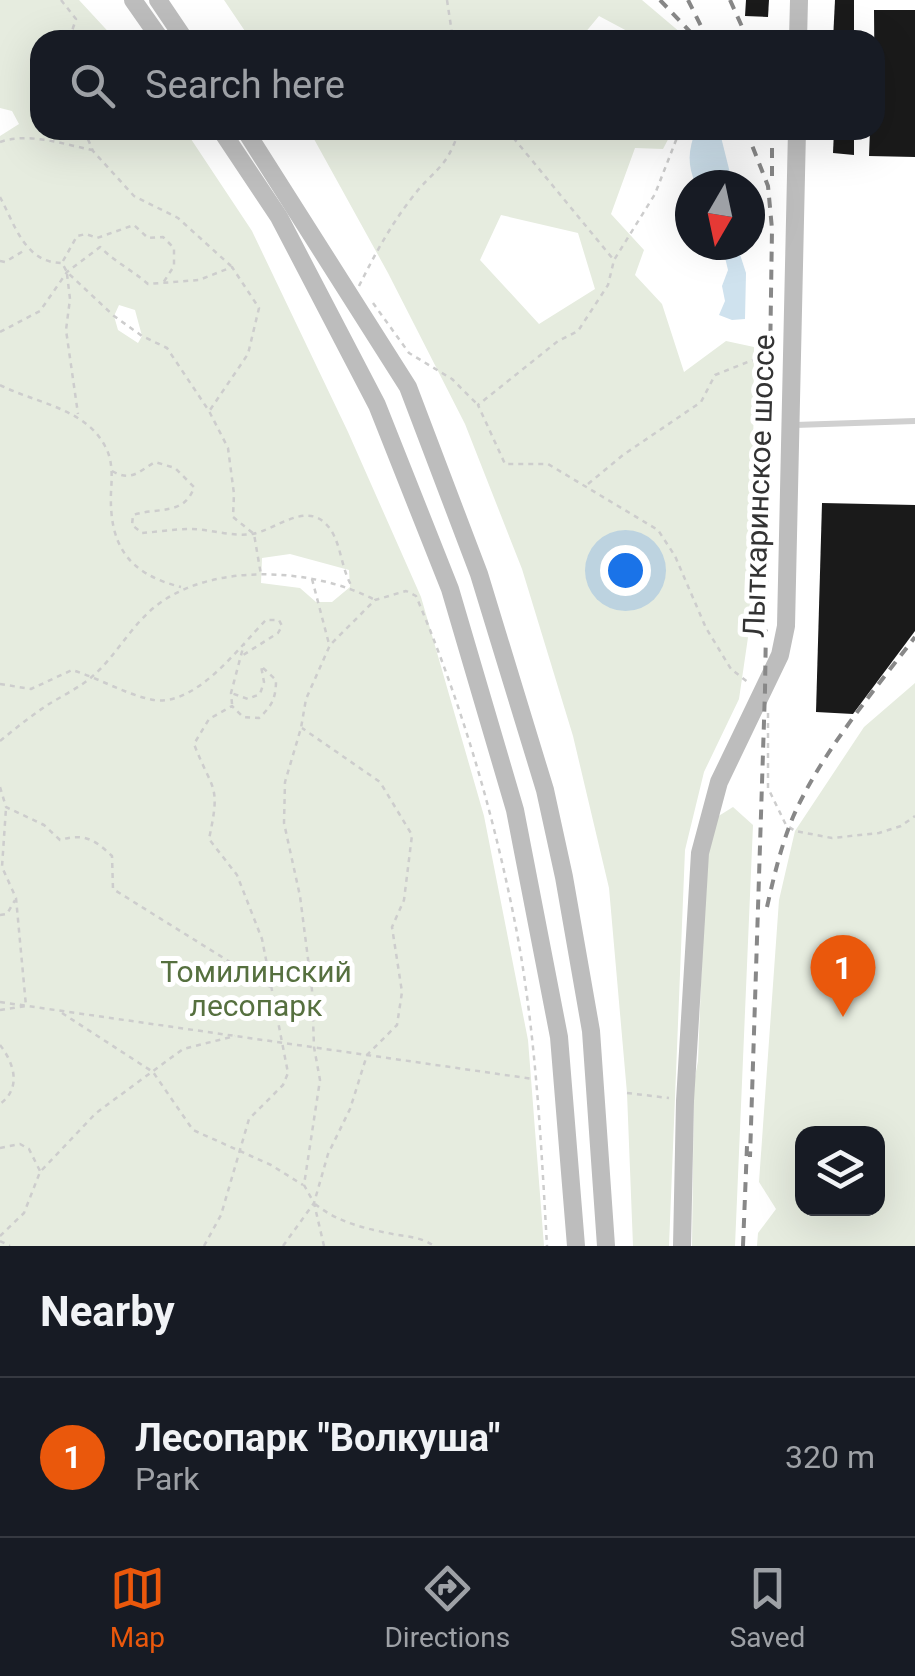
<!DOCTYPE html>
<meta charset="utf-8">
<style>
:root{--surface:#171b24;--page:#20242c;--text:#f1f3f6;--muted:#9ea1a6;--line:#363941;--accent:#ea580c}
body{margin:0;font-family:Roboto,sans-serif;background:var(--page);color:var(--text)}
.controls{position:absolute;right:30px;bottom:30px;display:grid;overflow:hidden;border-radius:20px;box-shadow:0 10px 40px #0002}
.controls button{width:90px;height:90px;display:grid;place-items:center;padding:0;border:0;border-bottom:2px solid var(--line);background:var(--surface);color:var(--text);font:50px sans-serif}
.compass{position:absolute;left:675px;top:170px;width:90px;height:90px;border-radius:50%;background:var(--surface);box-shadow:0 10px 40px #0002;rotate:189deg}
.you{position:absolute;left:625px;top:570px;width:35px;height:35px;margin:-25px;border:8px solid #fff;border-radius:50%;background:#1a73e8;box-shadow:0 0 0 15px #1a73e833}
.badge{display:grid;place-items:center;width:65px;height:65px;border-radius:50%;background:var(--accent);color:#fff;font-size:32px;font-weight:700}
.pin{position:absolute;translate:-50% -82px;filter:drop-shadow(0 2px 5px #0008)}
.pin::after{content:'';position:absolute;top:52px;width:35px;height:30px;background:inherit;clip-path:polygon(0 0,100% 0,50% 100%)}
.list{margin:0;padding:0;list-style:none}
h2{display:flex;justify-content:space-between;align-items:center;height:130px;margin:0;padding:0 40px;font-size:42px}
h2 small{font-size:32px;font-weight:400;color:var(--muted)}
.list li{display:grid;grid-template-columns:65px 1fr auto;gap:30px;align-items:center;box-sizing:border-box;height:160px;padding:0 40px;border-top:2px solid var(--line)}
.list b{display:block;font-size:38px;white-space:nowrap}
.list p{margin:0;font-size:32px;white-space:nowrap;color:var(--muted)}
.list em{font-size:32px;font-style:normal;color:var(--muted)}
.icon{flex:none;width:55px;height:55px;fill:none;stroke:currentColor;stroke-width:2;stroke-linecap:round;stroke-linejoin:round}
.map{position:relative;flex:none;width:915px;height:1246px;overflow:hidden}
.search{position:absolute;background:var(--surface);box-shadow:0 10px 40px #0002;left:30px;right:30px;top:30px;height:110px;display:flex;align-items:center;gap:25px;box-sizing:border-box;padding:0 35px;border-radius:30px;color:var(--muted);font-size:38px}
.sheet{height:290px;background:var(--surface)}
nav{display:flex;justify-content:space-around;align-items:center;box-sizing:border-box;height:140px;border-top:2px solid var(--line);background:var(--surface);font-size:28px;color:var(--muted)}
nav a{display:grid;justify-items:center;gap:5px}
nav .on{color:var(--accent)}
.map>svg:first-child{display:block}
.green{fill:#e6ecdf;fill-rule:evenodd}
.water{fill:#cfe2ee}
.building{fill:#1a1a1a}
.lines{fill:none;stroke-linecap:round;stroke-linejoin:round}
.path{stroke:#cdcdcd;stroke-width:2.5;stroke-dasharray:5 5;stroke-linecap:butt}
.service{stroke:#d0d0d0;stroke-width:6}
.secondary{stroke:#bdbdbd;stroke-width:18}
.rail{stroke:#888;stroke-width:4;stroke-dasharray:10 8;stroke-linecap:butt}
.labels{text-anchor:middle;stroke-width:10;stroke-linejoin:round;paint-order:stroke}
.street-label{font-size:30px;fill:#333;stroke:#fff}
.park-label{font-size:30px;fill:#56703f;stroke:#fff}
</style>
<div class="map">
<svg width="915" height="1246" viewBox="0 0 915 1246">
<rect width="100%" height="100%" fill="#fff"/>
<g class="green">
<path d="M0,0H79L116,40H40V130H185L252,231L348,432L421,597L484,816L528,1040L544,1246H0V136L19,124L12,111L0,108ZM119,305L135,310L142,336L138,343L118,330L114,316ZM290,554L349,570L350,587L332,602H316L300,588L261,583L262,558Z"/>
<polygon points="224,0 642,0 681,33 678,40 644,40 599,16 579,40 251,40"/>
<path d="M309,130H673L663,149L635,148L611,214L644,250L635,275L662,304L684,372L726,341L754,347L752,610L739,699L704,772L685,850L669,1246H633L627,1093L609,888L573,736L522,569L465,424L388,273ZM501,215L578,233L595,289L539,324L480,260Z"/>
<path d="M915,683V1246H757L758,1233L776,1209L759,1182L779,900L795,831L864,727ZM802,1134H878V1208H802Z"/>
<polygon points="733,807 753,825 735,1246 692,1246 694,1082 698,1061 706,852 717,817"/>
</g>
<g class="water">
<path d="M696,130H708L721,137L733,185H696C687,165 688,150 696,130Z"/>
<polygon points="722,245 737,245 746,273 745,319 732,320 719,315 725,301 722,286 728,270"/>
</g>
<g class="building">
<polygon points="746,0 769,0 768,17 745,16"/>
<polygon points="835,0 854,0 854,40 833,40"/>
<polygon points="874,10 915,10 915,157 869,156 870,130 875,130"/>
<polygon points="834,130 854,130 854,155 833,153"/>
<polygon points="822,503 915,505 915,631 853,714 816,712"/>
</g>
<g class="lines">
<g class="path">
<polyline points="61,0 76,19 69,40"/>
<polyline points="447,0 453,40"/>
<polyline points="84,130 93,151 134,196 178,218 231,266"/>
<polyline points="507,130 613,259"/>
<polyline points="680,130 655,194 614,260 608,285 578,331 558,341 478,405 505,464 548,464 658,530 675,556 706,628 731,669 749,683"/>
<path d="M0,142C28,132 63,144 92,150"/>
<path d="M0,197C15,225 25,263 62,263L67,272L114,316L142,336L167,348L209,411L228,448L234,494L233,517L254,534L261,575"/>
<polyline points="0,261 5,262 25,250"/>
<polyline points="63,261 77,236 86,234 97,238 134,225 148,238 163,237 174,248 174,266 163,283"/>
<polyline points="67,274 70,299 66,330 78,414"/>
<path d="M359,286C374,256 390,226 411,199C433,169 447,170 459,130"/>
<polyline points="373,303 409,353 452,379 477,404"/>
<path d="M0,332L40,311L67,272L100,247C115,262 132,270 148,284L199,280L232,267L259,308L248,354L210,410"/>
<path d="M0,385C35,403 85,408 105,446C113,460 112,477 111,492C109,545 128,574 181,587"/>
<path d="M112,471C131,482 138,472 155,462L175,468L194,487C185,516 157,507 133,515L132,525L142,533C157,532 174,529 189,529C210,529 231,537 252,534C275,530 305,502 326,524C342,540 340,569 353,588"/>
<polyline points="588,484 623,455 701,402 715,375 778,350"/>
<polyline points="312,579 329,644"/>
<path d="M0,684L31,689L72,670C99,678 126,695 154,700C197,706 239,647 266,620H279L282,626L278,633L240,657"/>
<polyline points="232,704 231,693 244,644"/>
<polyline points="768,713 768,788 786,825 795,831 832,838 879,833 901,826 915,816"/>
<path d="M0,741C16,728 32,715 49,704C64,695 82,686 94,675C115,656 129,630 150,611C205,561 313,567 375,600"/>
<path d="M0,787L6,807L44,825L60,840C84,833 94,839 112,856L113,889L270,987"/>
<polyline points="0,915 7,914 15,900"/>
<polyline points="0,1002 533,1079"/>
<polyline points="0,1010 26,1006 16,898 2,867 6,808"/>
<polyline points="62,1013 153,1072 193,1130 271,1165 303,1185"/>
<path d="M0,1045C14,1063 22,1088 0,1104"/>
<polyline points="627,1093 669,1098"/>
<polyline points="0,1148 20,1144 29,1149 40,1171"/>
<path d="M315,1204C336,1221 362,1228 388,1233C404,1237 421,1236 434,1246"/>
<polyline points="0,1236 24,1213 40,1172 96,1113 183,1049 235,1036"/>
<polyline points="0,1241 10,1246"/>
<path d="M204,1246L221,1215L249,1119L283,1085L288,1073L262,939L237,875L209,839C221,783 213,793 194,744L209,719L232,706L243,717L259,718C272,706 276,698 276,680L261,666L264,682L260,694L248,699L231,693"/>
<polyline points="283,1246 314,1203 328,1154 350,1109 367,1055 397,1025 402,992 392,927 404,900 412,835 380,782 302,728"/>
<path d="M324,1246L314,1203L304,1185L320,1080L314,1047L312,990L300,896L284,823L285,782L301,728L306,699L330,645L375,600L406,591L416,596C462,704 495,818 517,933C536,1036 541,1142 547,1246"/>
</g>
<polyline class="service" points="795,425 915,421"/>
<g class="secondary">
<polyline points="133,0 161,40"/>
<polyline points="158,0 185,40"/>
<polyline points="798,40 799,0"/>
<polyline points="221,130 279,217 377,405 450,589 515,810 559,1037 576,1246"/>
<polyline points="245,130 408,387 479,574 545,790 564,877 591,1031 606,1246"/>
<polyline points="682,1246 685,1101 700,853 719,782 780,655 786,626 797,130"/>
</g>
<g class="rail">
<polyline points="660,0 698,40"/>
<polyline points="688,0 706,36"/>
<polyline points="730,0 748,40"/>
<polyline points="746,130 768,186 772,229 765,690 750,1157"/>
<polyline points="772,130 772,184"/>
<path d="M767,907C774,876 781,846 793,817C821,753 873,692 915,637"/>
<polyline points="743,1246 747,1146"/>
</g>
</g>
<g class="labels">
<g class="street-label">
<text transform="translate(759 486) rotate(-88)" y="10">Лыткаринское шоссе</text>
</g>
<g class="park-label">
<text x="256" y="982">Томилинский<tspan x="256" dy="34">лесопарк</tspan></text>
</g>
</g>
</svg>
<div class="controls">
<button><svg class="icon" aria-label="layers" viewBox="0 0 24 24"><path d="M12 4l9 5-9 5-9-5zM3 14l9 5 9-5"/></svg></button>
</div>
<svg class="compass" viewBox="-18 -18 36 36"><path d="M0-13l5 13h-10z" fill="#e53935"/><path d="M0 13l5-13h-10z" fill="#9ea1a6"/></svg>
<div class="you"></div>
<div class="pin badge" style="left:843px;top:1017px">1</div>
<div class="search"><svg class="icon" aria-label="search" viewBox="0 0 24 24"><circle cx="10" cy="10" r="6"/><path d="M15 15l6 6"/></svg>Search here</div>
</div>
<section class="sheet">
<h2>Nearby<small></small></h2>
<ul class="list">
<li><span class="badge">1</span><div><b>Лесопарк &quot;Волкуша&quot;</b><p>Park</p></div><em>320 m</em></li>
</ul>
</section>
<nav>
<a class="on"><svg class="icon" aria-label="map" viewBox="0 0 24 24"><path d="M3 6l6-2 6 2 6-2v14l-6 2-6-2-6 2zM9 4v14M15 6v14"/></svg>Map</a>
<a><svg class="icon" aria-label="directions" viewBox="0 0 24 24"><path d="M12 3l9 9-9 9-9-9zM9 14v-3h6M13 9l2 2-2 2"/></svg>Directions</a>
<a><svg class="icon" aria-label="saved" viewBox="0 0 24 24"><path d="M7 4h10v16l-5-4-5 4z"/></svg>Saved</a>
</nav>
